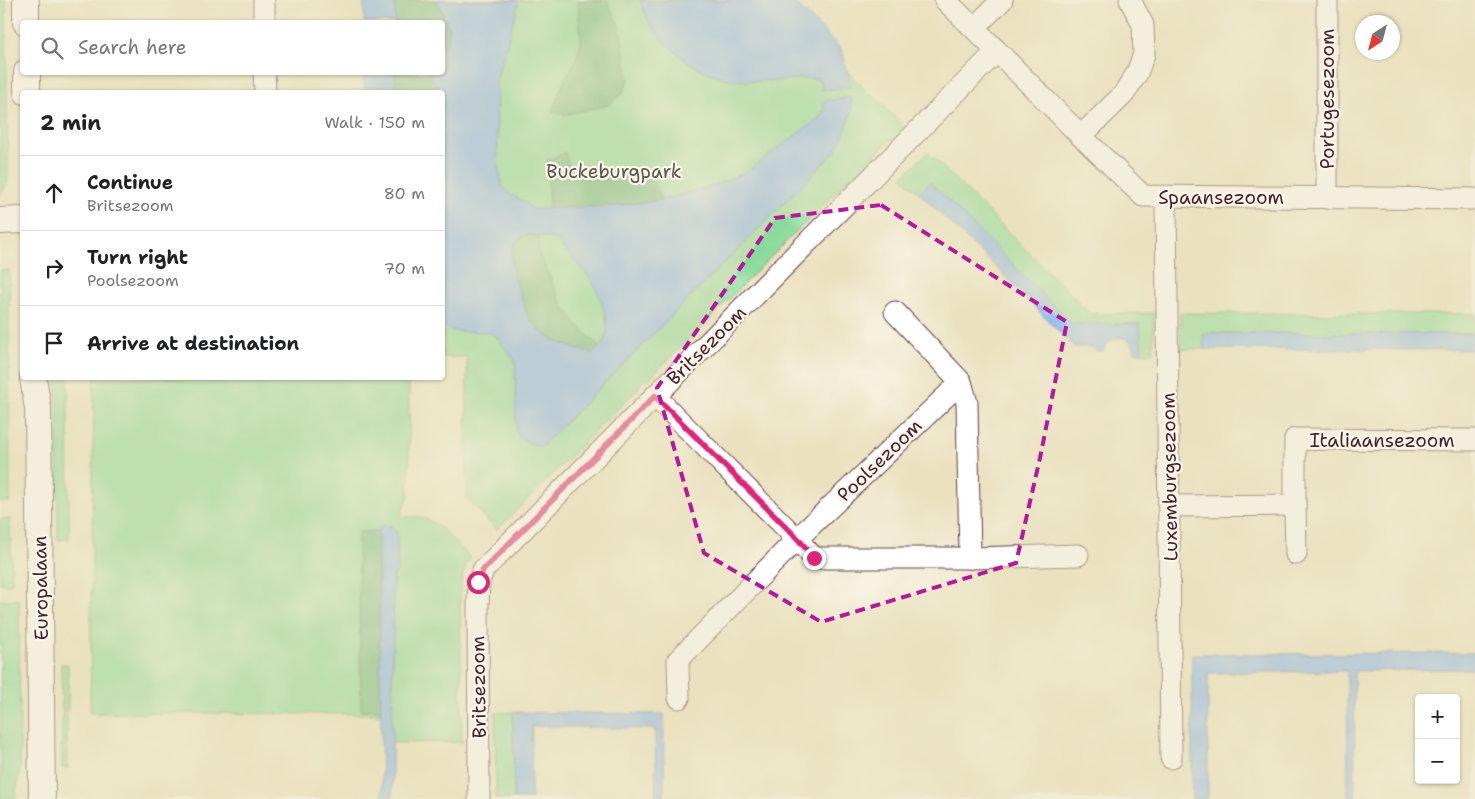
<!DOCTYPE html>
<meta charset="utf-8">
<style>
:root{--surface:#fff;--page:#f2f2f2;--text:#202124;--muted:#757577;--line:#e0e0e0}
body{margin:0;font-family:"Shantell Sans",sans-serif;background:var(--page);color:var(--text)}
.controls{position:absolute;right:15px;bottom:15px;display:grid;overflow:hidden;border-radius:5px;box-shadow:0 1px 4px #0004}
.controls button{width:45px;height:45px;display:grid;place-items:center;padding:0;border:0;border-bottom:1px solid var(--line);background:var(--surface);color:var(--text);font:25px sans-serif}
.compass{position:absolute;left:1355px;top:15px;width:45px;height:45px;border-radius:50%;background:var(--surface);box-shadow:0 1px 4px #0004;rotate:216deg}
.stop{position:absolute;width:15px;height:15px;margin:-11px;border:4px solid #db2777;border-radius:50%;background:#fff}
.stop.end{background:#db2777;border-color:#fff;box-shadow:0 1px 5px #0008}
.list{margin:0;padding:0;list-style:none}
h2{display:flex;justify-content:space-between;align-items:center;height:65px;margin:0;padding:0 20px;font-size:21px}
h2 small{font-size:16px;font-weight:400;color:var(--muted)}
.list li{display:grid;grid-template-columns:32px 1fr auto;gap:15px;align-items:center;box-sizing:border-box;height:75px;padding:0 20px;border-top:1px solid var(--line)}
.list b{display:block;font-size:19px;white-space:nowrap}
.list p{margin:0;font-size:16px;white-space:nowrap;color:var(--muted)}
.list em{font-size:16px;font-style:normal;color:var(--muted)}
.icon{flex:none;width:28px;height:28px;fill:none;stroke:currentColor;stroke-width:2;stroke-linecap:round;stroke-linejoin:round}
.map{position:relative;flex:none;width:1475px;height:799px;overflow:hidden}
.search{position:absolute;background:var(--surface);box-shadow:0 1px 4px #0004;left:20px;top:20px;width:425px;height:55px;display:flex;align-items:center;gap:12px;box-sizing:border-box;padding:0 18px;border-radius:5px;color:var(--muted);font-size:19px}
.panel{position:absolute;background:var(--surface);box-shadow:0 1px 4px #0004;left:20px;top:90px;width:425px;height:290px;border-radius:5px}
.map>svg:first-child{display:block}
.green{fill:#89db9b;stroke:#6a7d63}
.forest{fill:#6ebb83;stroke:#5c6d57}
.water{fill:#85b4f0;stroke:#686a8e;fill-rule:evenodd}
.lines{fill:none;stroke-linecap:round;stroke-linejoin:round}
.minor-casing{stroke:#623c41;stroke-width:23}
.tertiary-casing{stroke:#623c41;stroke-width:28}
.minor{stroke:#fff;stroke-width:21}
.tertiary{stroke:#fff;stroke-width:26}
.route{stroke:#db2777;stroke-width:6}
.marked{fill:none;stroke:#b5179e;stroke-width:4;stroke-dasharray:10 6;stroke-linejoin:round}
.labels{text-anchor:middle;stroke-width:4.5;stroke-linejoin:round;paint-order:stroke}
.street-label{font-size:19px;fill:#4a1f2b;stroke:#fbf7ec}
.park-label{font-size:19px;fill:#5d574d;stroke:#fbf7ec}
</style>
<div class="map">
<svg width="1475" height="799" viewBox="0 0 1475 799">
<rect width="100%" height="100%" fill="#fbf7ec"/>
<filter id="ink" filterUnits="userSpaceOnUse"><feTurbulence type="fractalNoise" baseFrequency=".02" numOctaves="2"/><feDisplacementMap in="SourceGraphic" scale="10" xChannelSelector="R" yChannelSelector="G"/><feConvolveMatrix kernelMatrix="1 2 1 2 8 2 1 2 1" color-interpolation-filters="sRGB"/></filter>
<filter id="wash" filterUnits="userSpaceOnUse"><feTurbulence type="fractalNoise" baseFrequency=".0096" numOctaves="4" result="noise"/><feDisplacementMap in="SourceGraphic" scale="20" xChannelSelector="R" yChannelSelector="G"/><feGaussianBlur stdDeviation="1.12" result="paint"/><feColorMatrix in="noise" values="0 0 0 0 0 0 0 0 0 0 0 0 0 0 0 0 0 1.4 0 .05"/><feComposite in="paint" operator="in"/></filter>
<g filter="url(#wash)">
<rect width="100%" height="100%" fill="#eae1bf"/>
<g class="green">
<polygon points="0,0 6,0 8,174 7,183 0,196"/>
<polygon points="385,0 780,0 870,95 873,95 909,132 898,140 890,140 795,233 647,381 645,379 639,385 640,387 497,530 467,499 467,357 443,357 442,92 387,92 386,73 442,72 442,22 386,22"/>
<polygon points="928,152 1090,314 1154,313 1153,353 1141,352 1140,324 1072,325 930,183 919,193 902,177"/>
<polygon points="0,270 9,270 10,502 0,502"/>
<polygon points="1180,313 1475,314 1475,334 1204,333 1204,349 1181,349"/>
<polygon points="57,378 68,378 69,539 58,540"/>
<path d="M94,378H409V495L400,517C407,517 414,516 420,517C440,522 456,544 471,558L466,564L460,587L462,742L392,743L393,576L397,570V532L395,530L388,546L387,714L90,713Z"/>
<polygon points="0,519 10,519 12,584 0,584"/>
<polygon points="0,600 19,600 20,769 15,799 1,799"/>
<polygon points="61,664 68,664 68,711 62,711"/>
<polygon points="513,712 514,799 496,799 495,713"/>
<polygon points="62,714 67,714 68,768 62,768"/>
</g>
<g class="forest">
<path d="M395,0H436C444,15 457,33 443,49L442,22H395Z"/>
<polygon points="578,0 607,0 620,28 629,80 622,94 608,105 564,115 552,111 563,84 576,60 581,43"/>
<polygon points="395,73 430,73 441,92 396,92"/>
<polygon points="565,153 569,167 582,178 604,179 635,172 654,179 661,200 615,206 549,209 547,160"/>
<path d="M530,234L539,236V254L563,306L578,325L599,347L593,353C573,349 548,341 534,325C527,317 524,306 521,297C514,277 500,239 530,234Z"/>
<polygon points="378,531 381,710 361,710 358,532"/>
</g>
<g class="water">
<rect x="364" y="0" width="31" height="22"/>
<path d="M436,0H517L518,5L496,81L498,166L502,186L512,196L524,201L532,209L615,206L661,200L710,187L746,172L819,118L824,111L823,101L852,97C852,118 844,135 834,153L541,447L522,440L516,431L515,361L496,336L487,332L451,331L443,326L442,109L445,101L442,92H441L429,74L442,72L443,49C457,33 444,15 436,0ZM530,234L558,240C566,253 577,261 586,273C598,287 611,320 605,339C604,344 597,349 593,353C573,349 547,341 534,325C527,317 524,306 521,297C514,278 500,239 530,234Z"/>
<path d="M640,0H793L842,50L851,87L822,90V83L816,78C789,79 761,83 735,80C694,75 651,39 640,0Z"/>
<polygon points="364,73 395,73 396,92 364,92"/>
<path d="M930,182L1072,324H1140L1141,352H1135C1131,331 1110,335 1103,351H1096L1091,347H1074L995,266L919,193Z"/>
<polygon points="1203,333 1475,334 1475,350 1204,349"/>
<polygon points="383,525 391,526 397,532 397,570 393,576 392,799 382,799 378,531"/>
<polygon points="1475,653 1475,669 1354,671 1355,799 1348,799 1347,671 1208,673 1208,799 1192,799 1192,654"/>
<polygon points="513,712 664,714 664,799 656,799 655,729 532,726 531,799 514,799"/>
</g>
</g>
<g filter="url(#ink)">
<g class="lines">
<g class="minor-casing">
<g id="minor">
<polyline points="264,0 264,22"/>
<polyline points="1327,0 1327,198"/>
<polyline points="974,28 1002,0"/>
<polyline points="997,51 1081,136 1143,196 1475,199"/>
<polyline points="264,72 265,92"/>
<polyline points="1081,136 1124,94 1137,73 1144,54 1143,25 1130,0"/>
<polyline points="1166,197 1171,758"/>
<polyline points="895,312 961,382 967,403 970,558"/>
<polyline points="655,396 797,539 814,558 970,558 1078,555"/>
<polyline points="1295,505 1296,554"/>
<polyline points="1169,506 1295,505 1295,439 1475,440"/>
<polyline points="679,698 678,660 797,539 961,382"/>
<polyline points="479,799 478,604 479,582 483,570 997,51 945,0"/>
</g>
</g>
<g class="tertiary-casing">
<g id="tertiary">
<polyline points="26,0 26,22"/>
<polyline points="27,72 27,92"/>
<polyline points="0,221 22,220"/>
<polyline points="33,378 38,408 42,799"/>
</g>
</g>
<use href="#minor" class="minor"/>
<use href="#tertiary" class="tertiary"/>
</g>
</g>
<g class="lines" filter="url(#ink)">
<polyline class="route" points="478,582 483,570 655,396 798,539 814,558"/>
</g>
<path d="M0 0H1475V799H0ZM881,205L1067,322L1040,458L1016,563L821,622L704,553L657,388L775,218Z" fill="#eae1bf" fill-opacity=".55" fill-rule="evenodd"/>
<path class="marked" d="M881,205L1067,322L1040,458L1016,563L821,622L704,553L657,388L775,218Z"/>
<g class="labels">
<g class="street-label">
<text transform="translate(1327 99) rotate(-90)" y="7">Portugesezoom</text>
<text x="1221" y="204">Spaansezoom</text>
<text transform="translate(706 345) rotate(-45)" y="7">Britsezoom</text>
<text x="1382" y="447">Italiaansezoom</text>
<text transform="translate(879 460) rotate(-44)" y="7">Poolsezoom</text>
<text transform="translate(1169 477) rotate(-91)" y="7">Luxemburgsezoom</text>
<text transform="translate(40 588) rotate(-91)" y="7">Europalaan</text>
<text transform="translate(478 687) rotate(-91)" y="7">Britsezoom</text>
</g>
<g class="park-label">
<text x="614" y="178">Buckeburgpark</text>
</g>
</g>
</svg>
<div class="controls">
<button>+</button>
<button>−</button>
</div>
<svg class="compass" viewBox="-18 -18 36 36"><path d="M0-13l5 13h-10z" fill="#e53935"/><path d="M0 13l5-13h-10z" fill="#757577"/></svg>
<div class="stop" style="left:478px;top:582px"></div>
<div class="stop end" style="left:814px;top:558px"></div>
<div class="search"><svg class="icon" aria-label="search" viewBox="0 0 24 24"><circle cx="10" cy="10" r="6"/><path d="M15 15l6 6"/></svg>Search here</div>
<section class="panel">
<h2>2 min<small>Walk · 150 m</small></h2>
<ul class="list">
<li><svg class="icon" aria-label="ahead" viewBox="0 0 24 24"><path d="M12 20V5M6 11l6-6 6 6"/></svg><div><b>Continue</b><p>Britsezoom</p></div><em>80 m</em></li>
<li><svg class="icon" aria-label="right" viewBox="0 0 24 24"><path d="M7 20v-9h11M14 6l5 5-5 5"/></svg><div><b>Turn right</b><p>Poolsezoom</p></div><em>70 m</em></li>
<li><svg class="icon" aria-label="arrive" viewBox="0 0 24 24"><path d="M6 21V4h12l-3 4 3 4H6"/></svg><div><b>Arrive at destination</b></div></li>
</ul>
</section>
</div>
